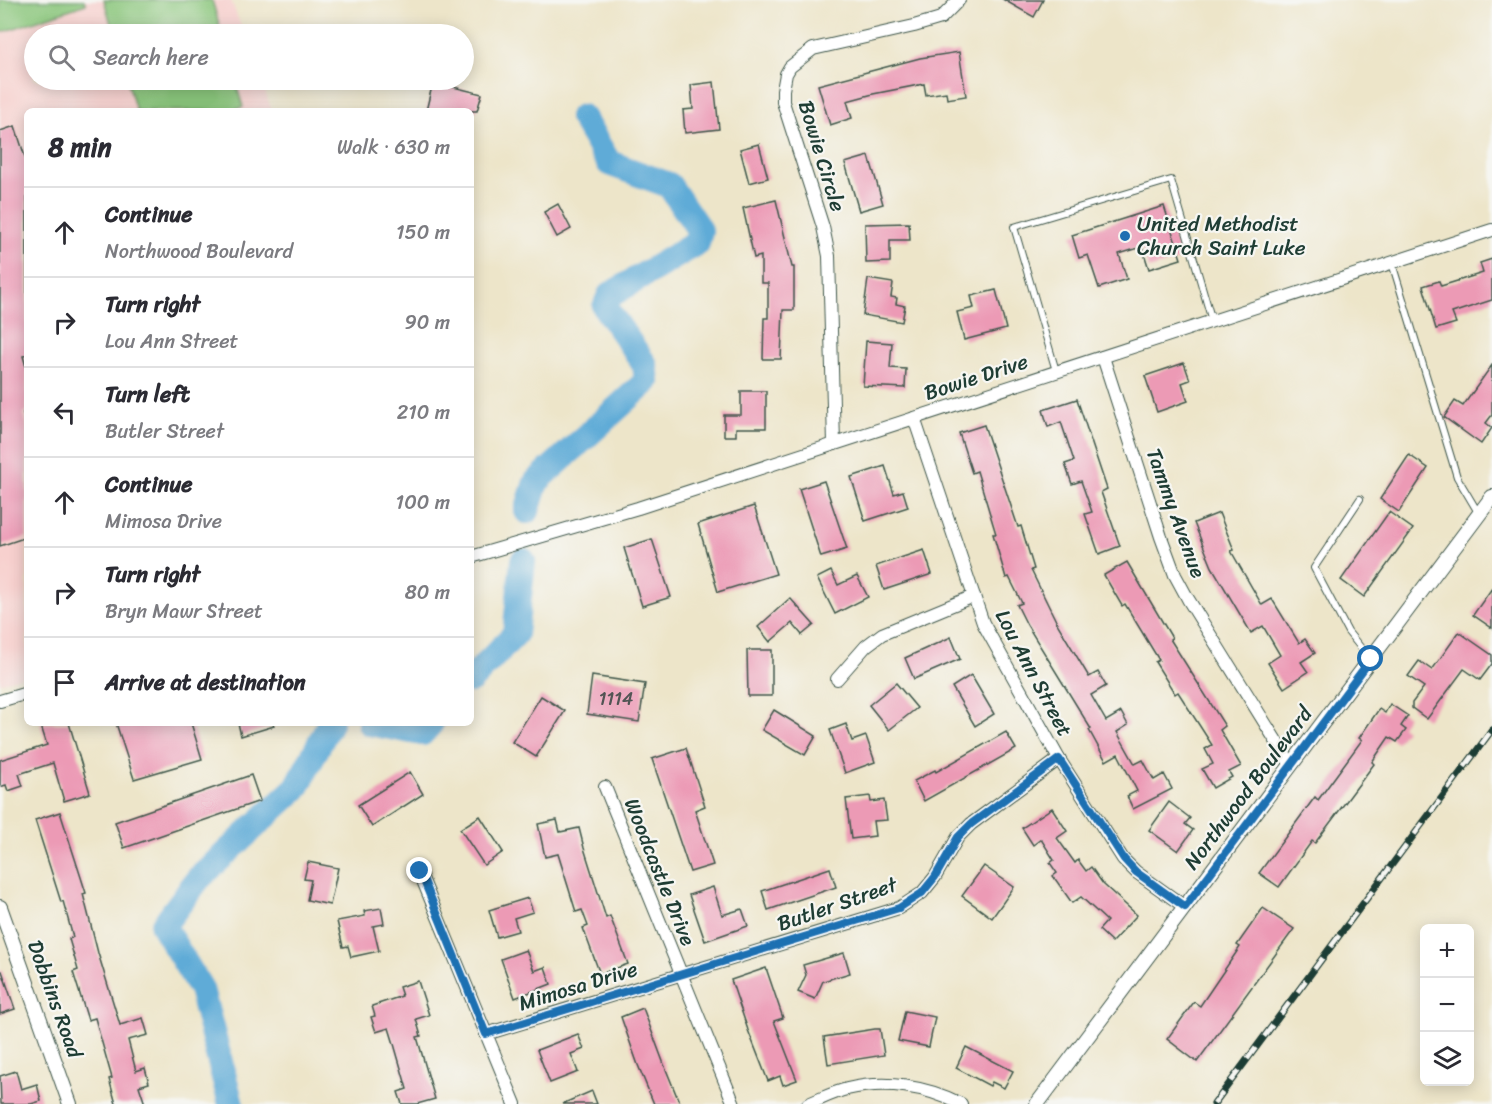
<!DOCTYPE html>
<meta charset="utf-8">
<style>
:root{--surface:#fff;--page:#f7f7f7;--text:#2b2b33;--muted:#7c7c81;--line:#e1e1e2}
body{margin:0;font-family:Sriracha,sans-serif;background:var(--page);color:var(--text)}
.controls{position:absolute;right:18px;bottom:18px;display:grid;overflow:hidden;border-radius:9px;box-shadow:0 3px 15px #0003}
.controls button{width:54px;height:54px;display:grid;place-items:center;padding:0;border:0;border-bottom:2px solid var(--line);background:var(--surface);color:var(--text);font:30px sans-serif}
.stop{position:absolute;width:18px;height:18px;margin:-14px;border:4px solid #1f6fb2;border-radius:50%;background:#fff}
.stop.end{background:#1f6fb2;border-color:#fff;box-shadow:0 2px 6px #0008}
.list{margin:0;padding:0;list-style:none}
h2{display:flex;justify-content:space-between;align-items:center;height:78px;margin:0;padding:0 24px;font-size:26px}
h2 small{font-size:20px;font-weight:400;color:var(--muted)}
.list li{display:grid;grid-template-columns:39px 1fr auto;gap:18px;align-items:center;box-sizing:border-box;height:90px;padding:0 24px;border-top:2px solid var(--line)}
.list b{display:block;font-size:22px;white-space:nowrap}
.list p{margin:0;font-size:20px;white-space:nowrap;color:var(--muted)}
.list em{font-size:20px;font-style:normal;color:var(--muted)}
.icon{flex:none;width:33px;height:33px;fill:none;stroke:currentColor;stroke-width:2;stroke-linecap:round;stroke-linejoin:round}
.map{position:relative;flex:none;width:1492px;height:1104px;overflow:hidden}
.search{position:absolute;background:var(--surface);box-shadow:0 3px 15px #0003;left:24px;top:24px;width:450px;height:66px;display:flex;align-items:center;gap:15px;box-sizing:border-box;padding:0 21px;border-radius:33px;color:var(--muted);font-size:22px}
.panel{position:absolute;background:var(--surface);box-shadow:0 3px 15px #0003;left:24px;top:108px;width:450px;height:618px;border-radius:9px}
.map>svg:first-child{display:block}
.built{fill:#f7d0ce}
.green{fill:#8ac67b;stroke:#548258;stroke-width:1.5}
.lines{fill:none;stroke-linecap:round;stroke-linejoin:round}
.river{stroke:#5eabd7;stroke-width:26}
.building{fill:#ec9ab5}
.service-casing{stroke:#3e564a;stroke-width:8}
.minor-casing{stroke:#3e564a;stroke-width:14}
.tertiary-casing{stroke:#3e564a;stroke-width:16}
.service{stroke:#fff;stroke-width:6}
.minor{stroke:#fff;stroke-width:12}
.tertiary{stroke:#fff;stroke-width:14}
.rail-casing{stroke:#1f3d34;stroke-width:7}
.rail{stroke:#f6f6f2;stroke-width:4.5;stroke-dasharray:14;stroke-linecap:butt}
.route{stroke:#1f6fb2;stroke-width:8}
.poi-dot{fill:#1f6fb2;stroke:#f6f6f2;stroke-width:2}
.labels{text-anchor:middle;stroke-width:4.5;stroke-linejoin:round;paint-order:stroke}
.number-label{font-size:18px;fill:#525454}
.street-label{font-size:21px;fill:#1f3d34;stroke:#f6f6f2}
.poi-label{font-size:21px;fill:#1f3d34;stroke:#f6f6f2;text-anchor:start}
</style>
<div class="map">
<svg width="1492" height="1104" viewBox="0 0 1492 1104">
<rect width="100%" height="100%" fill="#f6f6f2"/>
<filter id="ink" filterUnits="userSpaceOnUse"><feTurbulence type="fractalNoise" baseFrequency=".0167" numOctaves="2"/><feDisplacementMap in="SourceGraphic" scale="12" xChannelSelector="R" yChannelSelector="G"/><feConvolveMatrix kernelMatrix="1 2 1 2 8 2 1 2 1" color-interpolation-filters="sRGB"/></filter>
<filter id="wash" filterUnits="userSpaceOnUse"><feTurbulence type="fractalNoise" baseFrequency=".008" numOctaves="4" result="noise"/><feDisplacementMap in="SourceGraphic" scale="24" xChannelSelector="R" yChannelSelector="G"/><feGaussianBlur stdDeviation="1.35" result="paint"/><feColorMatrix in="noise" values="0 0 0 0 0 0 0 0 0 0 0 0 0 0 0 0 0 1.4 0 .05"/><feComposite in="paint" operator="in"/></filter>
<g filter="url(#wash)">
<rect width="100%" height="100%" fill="#ede5c9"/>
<polygon class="built" points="0,0 231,0 244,34 34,34 34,80 261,80 272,111 27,111 27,675 0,683"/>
<g class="green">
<polygon points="0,0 84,0 86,4 0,33"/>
<polygon points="104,0 212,0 222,34 114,34"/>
<polygon points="127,80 235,80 243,107 230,111 136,111"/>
</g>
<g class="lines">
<g class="river">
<polyline points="527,511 536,482 647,381 645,365 605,307 610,295 697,243 700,231 669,185 609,163 582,117"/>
<polyline points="471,680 515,634 523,561"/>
<polyline points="370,723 422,733 431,723"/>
<polyline points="231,1104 201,989 163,926 198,879 297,787 330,723"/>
</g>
</g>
<g id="blocks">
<g class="building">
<polygon points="1004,0 1043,0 1034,17"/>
<polygon points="959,52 966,96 947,99 946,92 926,95 924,84 873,94 847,101 852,118 830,125 818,85 920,58"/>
<polygon points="433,82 482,94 477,111 426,111"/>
<polygon points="714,82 719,129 685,133 683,110 693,109 691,85"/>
<polygon points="15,126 27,163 27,355 23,356 27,370 27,411 23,413 27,426 27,537 0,546 0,131"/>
<polygon points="759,144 768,178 749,183 740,149"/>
<polygon points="869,156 883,204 859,211 845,163"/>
<polygon points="776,200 792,267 794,267 794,310 783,310 781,359 763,359 764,318 768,318 768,283 761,283 761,256 754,258 743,208"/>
<polygon points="558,204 571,229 557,237 544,212"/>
<polygon points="1164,206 1181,259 1149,269 1142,247 1119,254 1127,279 1099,288 1088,255 1079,258 1072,235"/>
<polygon points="909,223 910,240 890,240 890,262 866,263 865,224"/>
<polygon points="1492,259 1492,300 1452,313 1456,323 1436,329 1423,286 1439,281 1441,286 1483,273 1480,263"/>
<polygon points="868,279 893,283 891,297 897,298 896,304 905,306 902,322 863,315"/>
<polygon points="996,290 1006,329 964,340 957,312 974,308 971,296"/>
<polygon points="866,341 892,343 890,368 906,369 905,388 863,386"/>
<polygon points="1184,363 1190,380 1182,383 1188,401 1157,412 1145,376"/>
<polygon points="1492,365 1492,415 1486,423 1492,428 1481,444 1444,417 1455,401 1463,406"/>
<polygon points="741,391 766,391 766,428 736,428 736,436 724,436 724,415 741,415"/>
<polygon points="1077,399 1107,489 1101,492 1120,546 1099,554 1085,514 1092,512 1081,481 1072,484 1065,464 1074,461 1061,422 1048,427 1043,410"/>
<polygon points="984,425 1018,527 1021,526 1034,569 1031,570 1058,625 1089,677 1098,672 1106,686 1091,695 1106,721 1121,712 1128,725 1117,732 1135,764 1143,760 1154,780 1164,774 1172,789 1133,809 1127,796 1137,791 1118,754 1106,761 1089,730 1091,729 1027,625 1017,605 1022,603 1009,577 1006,578 993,534 996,534 977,471 972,473 959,433"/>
<polygon points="1409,455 1428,468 1399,512 1380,499"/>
<polygon points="885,466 894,494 903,491 908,507 865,521 851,477"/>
<polygon points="824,481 847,549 821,557 799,489"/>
<polygon points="754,506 776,574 718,592 698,524"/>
<polygon points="1389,512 1413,529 1364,597 1341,580"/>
<polygon points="1219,513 1234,550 1231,551 1262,605 1272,599 1299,643 1305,639 1315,653 1301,662 1308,672 1284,688 1268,663 1280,655 1263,626 1251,633 1212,567 1194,523"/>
<polygon points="652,539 671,597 642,606 624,548"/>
<polygon points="924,550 932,574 884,590 876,566"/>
<polygon points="1127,562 1172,638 1170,639 1225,726 1220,730 1241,766 1229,772 1232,777 1213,788 1202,769 1213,764 1205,749 1212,745 1178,692 1175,694 1155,662 1159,660 1125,604 1122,606 1104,575"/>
<polygon points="831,571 838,585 857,576 868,597 835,614 817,578"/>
<polygon points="1492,588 1492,628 1473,615"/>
<polygon points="790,598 814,625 802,635 792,623 770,642 758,627"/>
<polygon points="1459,632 1492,655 1492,664 1480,680 1464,669 1427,719 1412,708 1412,703 1424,687 1408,676 1419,661 1432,670"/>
<polygon points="951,637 960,659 914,679 905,658"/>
<polygon points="747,650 772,650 772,696 748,696"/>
<polygon points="971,675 994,714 975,726 952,687"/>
<polygon points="592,676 645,684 639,722 587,714"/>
<polygon points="896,683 917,708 889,730 869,705"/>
<polygon points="541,696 565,711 536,757 512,742"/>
<polygon points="1390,704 1408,716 1401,726 1406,730 1397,742 1389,737 1372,762 1374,764 1315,843 1312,841 1279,887 1259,873 1315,797 1318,800 1362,740 1359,738 1379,709 1385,713"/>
<polygon points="774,710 816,736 805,755 762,730"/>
<polygon points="40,723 69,723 90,793 64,801 53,763 19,774 23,786 8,791 6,785 0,787 0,760 47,745"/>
<polygon points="116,723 191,723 202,759 134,779"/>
<polygon points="238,723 273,723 274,726 241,736"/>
<polygon points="846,724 852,741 866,736 875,762 845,773 830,730"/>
<polygon points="1006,732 1016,749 924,801 914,781 935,770 936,772"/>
<polygon points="686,748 705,806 695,810 713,865 690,872 652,759"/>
<polygon points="410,772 423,794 372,827 358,805"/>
<polygon points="251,775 260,801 124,848 115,822"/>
<polygon points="870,796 871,802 884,800 887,820 873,821 875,836 851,839 846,799"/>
<polygon points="1169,802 1190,818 1185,824 1193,830 1178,851 1149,830"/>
<polygon points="1052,808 1067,831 1057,838 1075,863 1078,860 1086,871 1091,867 1103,884 1137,915 1112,942 1099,930 1107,921 1081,897 1072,903 1053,876 1057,873 1050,863 1054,860 1041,839 1033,845 1022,828"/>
<polygon points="60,812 86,893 83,894 98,953 120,1025 143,1018 148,1035 128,1040 136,1071 145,1068 149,1083 139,1086 145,1104 116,1104 109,1079 112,1078 95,1018 88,1020 73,972 78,970 69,939 73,937 63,901 61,902 35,820"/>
<polygon points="480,816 503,852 484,865 460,829"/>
<polygon points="557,820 560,832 579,828 584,848 606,918 610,916 628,964 600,974 583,928 588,926 582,910 576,912 558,854 545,857 538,824"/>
<polygon points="308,862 338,868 330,905 307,900 311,880 304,879"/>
<polygon points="984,866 1014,887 992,918 962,896"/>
<polygon points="830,868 836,887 768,910 762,891"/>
<polygon points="713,887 722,915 742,909 748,926 705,941 689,895"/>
<polygon points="528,898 533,912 514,918 518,931 497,937 489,910"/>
<polygon points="381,908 384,924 373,926 379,951 351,957 348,946 343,947 337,921 365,916 364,911"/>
<polygon points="1263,908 1294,929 1197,1062 1167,1039 1194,1002 1200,1006 1240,947 1237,945"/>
<polygon points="526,950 534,971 545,967 551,984 515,998 501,959"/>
<polygon points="844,953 850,973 823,981 815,999 798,992 806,975 803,965"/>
<polygon points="766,968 783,1018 774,1021 797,1080 783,1085 780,1076 768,1081 748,1030 731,980"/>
<polygon points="0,971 2,971 15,1009 0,1014"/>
<polygon points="418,981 429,1015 416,1019 421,1036 417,1037 435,1099 417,1104 402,1104 398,1092 407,1089 394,1044 389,1028 376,1032 371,1017 375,1016 372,1006 402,996 399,987"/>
<polygon points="643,1008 665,1067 680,1104 654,1104 638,1065 621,1017"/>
<polygon points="905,1011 935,1017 929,1047 898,1041"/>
<polygon points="875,1029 880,1029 884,1055 828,1064 824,1037"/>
<polygon points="578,1034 584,1049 571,1054 578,1072 550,1083 537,1050"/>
<polygon points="966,1047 1013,1071 1004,1088 992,1082 990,1086 956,1068"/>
<polygon points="16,1071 21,1089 37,1084 41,1101 31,1104 1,1104 0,1076"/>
<polygon points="592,1091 597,1104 562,1104"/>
</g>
</g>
</g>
<g filter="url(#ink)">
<use href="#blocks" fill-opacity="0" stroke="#3e564a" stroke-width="1.5"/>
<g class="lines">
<g class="service-casing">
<g id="service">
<polyline points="1392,263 1457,477 1479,514"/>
<polyline points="1056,371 1014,227 1171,180 1212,321"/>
<polyline points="1360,499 1314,568 1348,632 1370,659"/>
</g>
</g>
<g class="minor-casing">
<g id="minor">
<polyline points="1103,357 1161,537 1175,575 1188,599 1291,765"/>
<polyline points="914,418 983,623 1059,759 1123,859 1136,872 1185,907"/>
<polyline points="834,444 829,256 823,227 783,102 783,90 786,74 790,67 813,49 914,26 941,18 959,0"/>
<polyline points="471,557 638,508 1492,230"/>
<polyline points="837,679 866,646 882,634 974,596"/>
<polyline points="0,701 27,693"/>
<polyline points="605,787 734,1104"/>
<polyline points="419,871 515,1104"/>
<polyline points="486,1034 899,908 922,893 935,877 958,837 971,824 1059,759"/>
<path d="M808,1104C821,1099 834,1092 847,1089C886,1080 926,1086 961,1104"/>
</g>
</g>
<g class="tertiary-casing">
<g id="tertiary">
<polyline points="0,907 70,1104"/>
<polyline points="1037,1104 1492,497"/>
</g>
</g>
<use href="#service" class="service"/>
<use href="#minor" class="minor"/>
<use href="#tertiary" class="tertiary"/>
<g class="rail-casing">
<polyline id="rail" points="1214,1104 1492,730"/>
</g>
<use href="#rail" class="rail"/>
</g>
</g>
<g class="lines" filter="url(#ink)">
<polyline class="route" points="420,871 486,1034 899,908 922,893 935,877 958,837 971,824 1059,759 1124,859 1136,872 1185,907 1371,659"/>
</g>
<circle class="poi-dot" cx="1125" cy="236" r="6"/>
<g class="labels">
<g class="number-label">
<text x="616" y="705">1114</text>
</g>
<g class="street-label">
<text transform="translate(822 156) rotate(73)" y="7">Bowie Circle</text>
<text transform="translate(976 377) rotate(-18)" y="7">Bowie Drive</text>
<text transform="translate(1176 513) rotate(70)" y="7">Tammy Avenue</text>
<text transform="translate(1034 673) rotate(62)" y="7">Lou Ann Street</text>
<text transform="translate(1248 788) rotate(-53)" y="7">Northwood Boulevard</text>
<text transform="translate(660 872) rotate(68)" y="7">Woodcastle Drive</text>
<text transform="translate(837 904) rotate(-19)" y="7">Butler Street</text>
<text transform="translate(578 986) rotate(-17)" y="7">Mimosa Drive</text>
<text transform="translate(55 999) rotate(70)" y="7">Dobbins Road</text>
</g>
<g class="poi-label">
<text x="1137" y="231">United Methodist<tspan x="1137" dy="24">Church Saint Luke</tspan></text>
</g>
</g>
</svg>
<div class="controls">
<button>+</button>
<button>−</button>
<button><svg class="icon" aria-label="layers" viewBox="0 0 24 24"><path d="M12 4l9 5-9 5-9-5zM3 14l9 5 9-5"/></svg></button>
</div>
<div class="stop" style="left:1371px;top:659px"></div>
<div class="stop end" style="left:420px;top:871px"></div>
<div class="search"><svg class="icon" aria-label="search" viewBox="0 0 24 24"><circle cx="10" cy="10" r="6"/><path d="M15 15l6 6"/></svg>Search here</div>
<section class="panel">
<h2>8 min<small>Walk · 630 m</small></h2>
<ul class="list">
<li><svg class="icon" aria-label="ahead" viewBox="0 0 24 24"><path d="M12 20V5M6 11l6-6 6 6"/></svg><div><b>Continue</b><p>Northwood Boulevard</p></div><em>150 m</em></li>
<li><svg class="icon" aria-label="right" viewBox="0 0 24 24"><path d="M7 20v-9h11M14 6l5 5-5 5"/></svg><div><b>Turn right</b><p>Lou Ann Street</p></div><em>90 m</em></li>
<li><svg class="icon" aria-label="left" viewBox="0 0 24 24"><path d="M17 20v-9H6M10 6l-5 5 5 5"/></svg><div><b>Turn left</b><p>Butler Street</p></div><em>210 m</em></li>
<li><svg class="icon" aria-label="ahead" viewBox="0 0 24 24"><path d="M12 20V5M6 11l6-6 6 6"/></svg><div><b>Continue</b><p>Mimosa Drive</p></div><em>100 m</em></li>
<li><svg class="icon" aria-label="right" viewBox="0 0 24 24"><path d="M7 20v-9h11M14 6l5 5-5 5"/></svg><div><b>Turn right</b><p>Bryn Mawr Street</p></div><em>80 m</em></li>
<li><svg class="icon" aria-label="arrive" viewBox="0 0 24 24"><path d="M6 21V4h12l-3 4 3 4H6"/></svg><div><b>Arrive at destination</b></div></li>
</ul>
</section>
</div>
